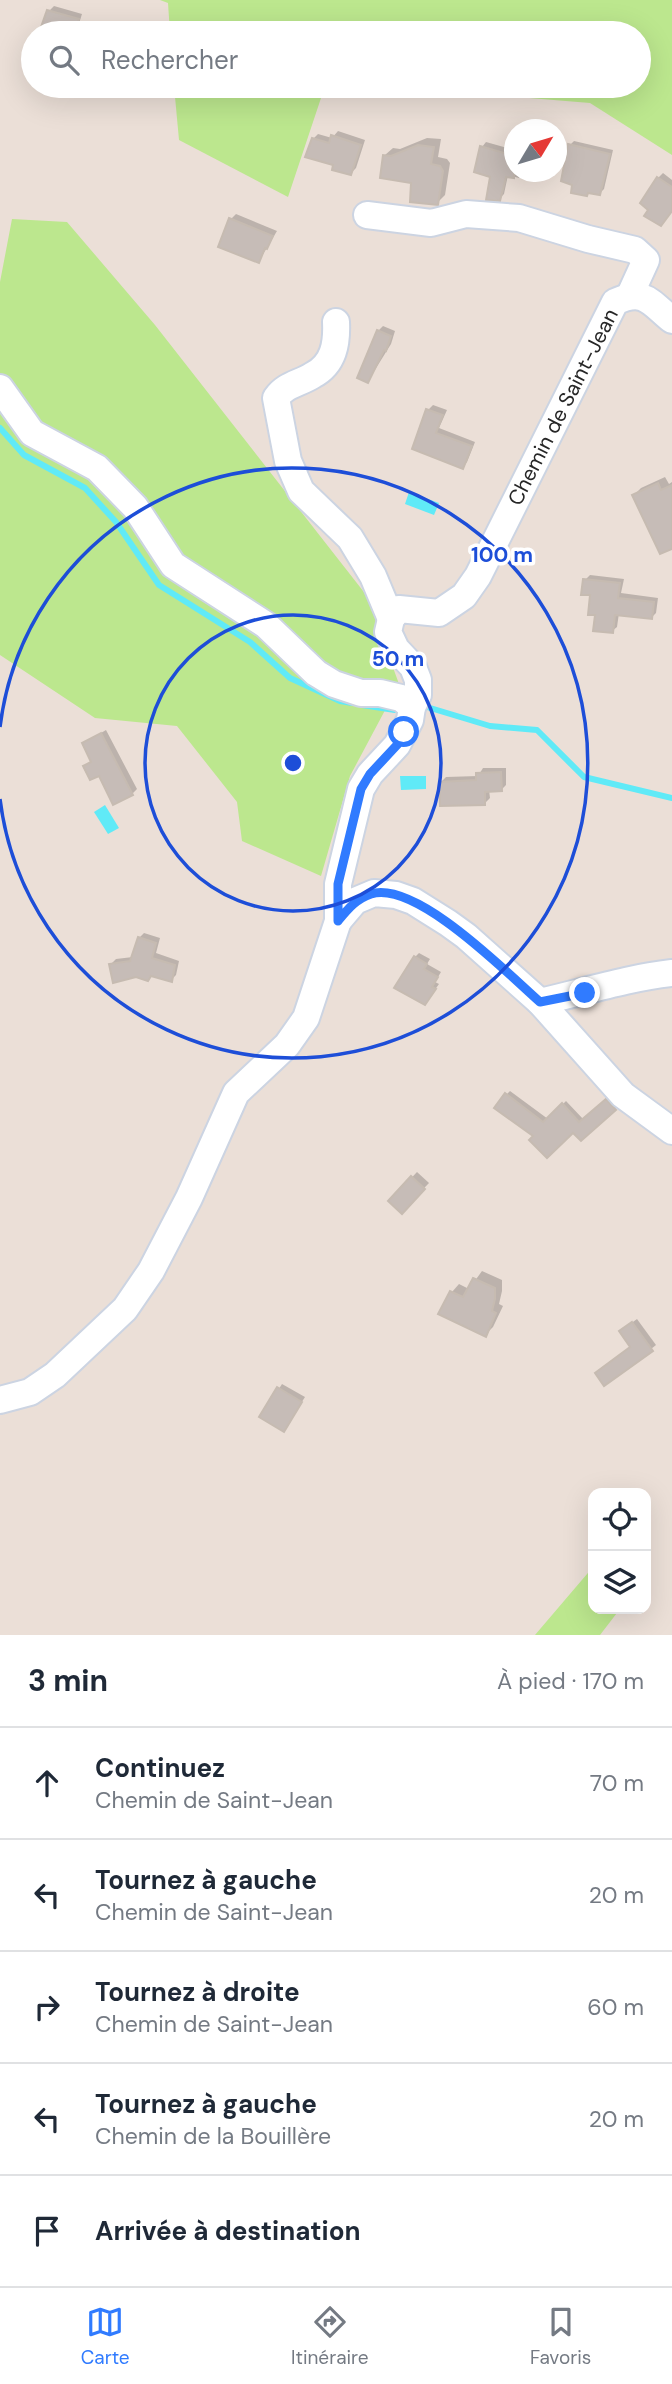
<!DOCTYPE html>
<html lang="fr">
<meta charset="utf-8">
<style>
:root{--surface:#fff;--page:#f6f6f7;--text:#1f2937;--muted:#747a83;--line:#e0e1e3;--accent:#307bff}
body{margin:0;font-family:"DM Sans",sans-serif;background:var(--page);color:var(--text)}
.controls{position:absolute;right:21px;bottom:21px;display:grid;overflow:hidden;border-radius:14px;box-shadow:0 7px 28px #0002}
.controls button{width:63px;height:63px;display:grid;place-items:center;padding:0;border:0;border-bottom:2px solid var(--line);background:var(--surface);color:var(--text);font:35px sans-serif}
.compass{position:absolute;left:504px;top:119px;width:63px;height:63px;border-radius:50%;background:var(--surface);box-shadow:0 7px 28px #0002;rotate:52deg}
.stop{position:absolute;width:21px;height:21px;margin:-16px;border:5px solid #307bff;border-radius:50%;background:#fff}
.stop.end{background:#307bff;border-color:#fff;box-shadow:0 2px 7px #0008}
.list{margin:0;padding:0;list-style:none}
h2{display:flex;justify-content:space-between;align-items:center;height:91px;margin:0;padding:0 28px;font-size:30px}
h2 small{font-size:23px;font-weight:400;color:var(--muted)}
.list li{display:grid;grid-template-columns:46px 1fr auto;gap:21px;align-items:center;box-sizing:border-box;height:112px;padding:0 28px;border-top:2px solid var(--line)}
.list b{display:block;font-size:26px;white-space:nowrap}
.list p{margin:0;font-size:23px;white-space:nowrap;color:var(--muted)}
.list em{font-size:23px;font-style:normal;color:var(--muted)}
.icon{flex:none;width:38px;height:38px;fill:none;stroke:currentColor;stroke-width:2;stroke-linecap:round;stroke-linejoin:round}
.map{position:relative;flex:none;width:672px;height:1635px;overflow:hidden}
.search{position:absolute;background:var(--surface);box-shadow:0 7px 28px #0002;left:21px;right:21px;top:21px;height:77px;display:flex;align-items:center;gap:18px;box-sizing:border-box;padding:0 24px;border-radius:38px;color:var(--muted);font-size:26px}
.sheet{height:651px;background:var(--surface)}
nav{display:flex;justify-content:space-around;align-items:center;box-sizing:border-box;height:98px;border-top:2px solid var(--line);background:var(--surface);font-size:19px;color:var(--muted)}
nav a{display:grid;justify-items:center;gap:4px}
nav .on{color:var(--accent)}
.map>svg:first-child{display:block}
.green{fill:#bce78e}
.water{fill:#60eaf7}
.shadow{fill:#0003}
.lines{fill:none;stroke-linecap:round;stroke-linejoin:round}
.stream{stroke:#60eaf7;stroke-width:6}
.building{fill:#c6bcb7;stroke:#c6bbb1;stroke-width:2}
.minor-casing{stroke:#ccd4e2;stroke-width:30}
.minor{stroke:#fff;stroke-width:26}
.route{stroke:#307bff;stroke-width:9}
.ring{fill:none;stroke:#1d4ed8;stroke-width:3.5}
.labels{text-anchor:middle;stroke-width:7;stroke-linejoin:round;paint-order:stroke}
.street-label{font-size:21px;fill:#272727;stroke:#fff}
.centre{fill:#1d4ed8;stroke:#fff;stroke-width:3.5}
.ring-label{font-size:21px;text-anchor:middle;font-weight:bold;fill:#1d4ed8;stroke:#fff;stroke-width:7;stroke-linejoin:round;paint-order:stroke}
</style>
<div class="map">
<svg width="672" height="1635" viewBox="0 0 672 1635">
<rect width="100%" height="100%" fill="#ebdfd7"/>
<g class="green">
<polygon points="160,0 672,0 672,155 590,103 384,86 639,86 639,33 170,33 168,3"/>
<polygon points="174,86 325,86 288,197 179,140"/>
<polygon points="12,219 67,222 155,325 367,596 399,684 350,776 321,876 242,841 237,802 177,726 95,718 0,655 0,282"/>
<polygon points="593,1567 593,1609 620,1609 600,1635 535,1635"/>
</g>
<g class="water">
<polygon points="409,492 439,503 434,515 405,504"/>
<polygon points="400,776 426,776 426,789 401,790"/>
<polygon points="105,805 119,828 108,834 94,812"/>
</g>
<g class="shadow">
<polygon points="54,6 82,14 76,33 52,33 54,29 49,11"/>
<polygon points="338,131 365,140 356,168 351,173 336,164 313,139 318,134 332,138"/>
<polygon points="427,138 441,139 438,157 447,159 450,163 445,195 437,203 385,155 393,148 400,149"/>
<polygon points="574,141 613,150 604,189 600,193 589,191 570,145"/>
<polygon points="486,142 514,150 514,172 524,172 519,178 508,175 504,194 499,199 482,147"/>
<polygon points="663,173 672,180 672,210 658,178"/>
<polygon points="236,214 277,231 259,261 231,219"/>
<polygon points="383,326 395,331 391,344 368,381 378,331"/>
<polygon points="433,405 447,410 439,428 475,442 467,462 463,467 414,448 428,410"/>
<polygon points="665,477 669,484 672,482 672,547 634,495 641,488"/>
<polygon points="590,575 624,579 621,593 658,598 656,613 652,617 619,613 617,627 612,631 597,614 592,594 585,580"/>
<polygon points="106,730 137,789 132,794 85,766 100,759 84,743"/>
<polygon points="483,768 506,768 506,785 501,790 489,790 490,798 485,803 441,782 446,777 478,776"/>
<polygon points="144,933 160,938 156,953 179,961 176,975 171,980 111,964 116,959 133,957 139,938"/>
<polygon points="419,953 430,959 427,964 441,972 435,982 439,984 429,998 415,957"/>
<polygon points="510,1091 548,1119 566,1101 584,1120 610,1097 619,1105 581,1139 573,1131 535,1136 506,1095"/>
<polygon points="417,1172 429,1183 402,1211 390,1201"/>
<polygon points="482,1271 502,1280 502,1291 499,1304 503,1306 493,1327 485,1335 440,1314 452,1292 459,1284 469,1289"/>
<polygon points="637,1319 656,1345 651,1349 632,1346 626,1327"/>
<polygon points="282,1384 305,1397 284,1430 261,1417"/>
</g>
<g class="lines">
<g class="stream">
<polyline points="0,428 24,455 85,488 116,522 159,585 250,642 290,678 340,701 352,703"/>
<polyline points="362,705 395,710"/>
<polyline points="427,707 490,726 537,730 584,777 672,798"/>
</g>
</g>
<g class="building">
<polygon points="47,10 79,19 74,33 51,33 52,30 41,27"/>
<polygon points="331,135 361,145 351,175 332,170 333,165 305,157 312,138 329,143"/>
<polygon points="568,144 610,154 600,195 588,193 587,196 571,193 572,185 561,181"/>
<polygon points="418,145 434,147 431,164 440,166 443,171 438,205 410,202 411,183 380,178 383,155 391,156"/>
<polygon points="480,146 514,156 514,178 506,177 500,201 486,200 490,177 474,172"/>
<polygon points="657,177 672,187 672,211 661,226 644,216 648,210 640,203"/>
<polygon points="229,218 273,236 267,249 265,248 259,263 218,247"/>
<polygon points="377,330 391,336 386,351 384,350 368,383 357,378"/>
<polygon points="426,409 443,415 436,433 472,446 463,469 412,449"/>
<polygon points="658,483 661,490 672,485 672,549 660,554 632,495"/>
<polygon points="583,579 620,583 618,598 654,602 652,619 615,615 613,633 593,631 595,615 588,615 590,595 581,595"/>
<polygon points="101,733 133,795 113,805 99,776 90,780 83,766 91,762 82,743"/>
<polygon points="501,772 502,791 485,792 485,805 440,806 439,782 476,780 476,773"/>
<polygon points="138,937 156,943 152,958 175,965 172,982 151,976 148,981 136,977 113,983 109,964 130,961"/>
<polygon points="414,956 427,964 424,969 438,977 432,987 436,989 425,1005 394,988"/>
<polygon points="505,1093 543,1122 562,1103 579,1122 606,1099 616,1110 581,1141 573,1133 547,1158 529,1140 533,1136 494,1108"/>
<polygon points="411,1176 425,1189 402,1214 388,1201"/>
<polygon points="473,1278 495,1288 495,1299 492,1311 496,1313 486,1337 438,1314 450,1291 463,1297"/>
<polygon points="632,1322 653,1351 604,1386 595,1373 630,1347 619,1331"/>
<polygon points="277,1387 302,1402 284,1432 259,1417"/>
</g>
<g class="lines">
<g class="minor-casing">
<g id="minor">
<polyline points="367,215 431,223 466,214 519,218 588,239 635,250 646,260 630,295"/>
<path d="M336,322C337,343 334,364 313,375C299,384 286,384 276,398L288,461L301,491L350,538L373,576L391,619"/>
<polyline points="0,388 32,433 97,468 135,507 173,565 266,625 316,673 334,684 361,693 380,693 401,698 412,707"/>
<polyline points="338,921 355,901 374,893 396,895 413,901 448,923 466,936 540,1002 623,1095 672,1131"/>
<path d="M540,1002C584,992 627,978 672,973"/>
<path d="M0,1400L30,1392L55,1375L125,1309L151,1271L189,1198L236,1093L287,1045L306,1018L338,921V884L361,789L370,774L397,745L410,720L412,707L418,695V680L413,667L396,649L388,632L391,619L399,609L439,613L464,596L478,576L615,302C644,288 650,302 672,320"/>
</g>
</g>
<use href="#minor" class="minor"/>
</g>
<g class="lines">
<path class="route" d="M404,732L397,745L370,774L361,789L338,884V921C348,909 356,899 371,894C416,880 507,973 540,1002L585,993"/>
</g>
<g class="ring">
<circle cx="293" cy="763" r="148"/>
<path d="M0 727A295 295 0 1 1 0 799"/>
</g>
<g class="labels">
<g class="street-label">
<text transform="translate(563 407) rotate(-63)" y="7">Chemin de Saint-Jean</text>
</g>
</g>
<circle cx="293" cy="763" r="10" class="centre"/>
<g class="ring-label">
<text x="502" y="562">100 m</text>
<text x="398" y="666">50 m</text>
</g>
</svg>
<div class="controls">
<button><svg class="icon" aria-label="locate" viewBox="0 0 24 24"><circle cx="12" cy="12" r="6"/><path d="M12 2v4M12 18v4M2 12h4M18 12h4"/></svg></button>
<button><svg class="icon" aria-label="layers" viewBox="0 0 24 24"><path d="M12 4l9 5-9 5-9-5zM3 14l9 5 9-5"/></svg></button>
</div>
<svg class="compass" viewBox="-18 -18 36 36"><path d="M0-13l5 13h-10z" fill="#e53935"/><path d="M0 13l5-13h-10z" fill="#747a83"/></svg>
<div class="stop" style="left:404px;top:732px"></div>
<div class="stop end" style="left:585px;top:993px"></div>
<div class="search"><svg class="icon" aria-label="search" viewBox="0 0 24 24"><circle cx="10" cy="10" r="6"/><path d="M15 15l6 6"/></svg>Rechercher</div>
</div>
<section class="sheet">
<h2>3 min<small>À pied · 170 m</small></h2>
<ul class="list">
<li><svg class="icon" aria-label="ahead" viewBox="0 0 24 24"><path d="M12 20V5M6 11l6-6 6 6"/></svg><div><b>Continuez</b><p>Chemin de Saint-Jean</p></div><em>70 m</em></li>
<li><svg class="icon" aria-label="left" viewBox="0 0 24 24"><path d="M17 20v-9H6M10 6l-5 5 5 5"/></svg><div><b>Tournez à gauche</b><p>Chemin de Saint-Jean</p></div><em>20 m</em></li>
<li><svg class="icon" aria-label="right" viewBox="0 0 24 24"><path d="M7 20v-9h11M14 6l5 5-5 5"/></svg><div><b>Tournez à droite</b><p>Chemin de Saint-Jean</p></div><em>60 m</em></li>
<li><svg class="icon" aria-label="left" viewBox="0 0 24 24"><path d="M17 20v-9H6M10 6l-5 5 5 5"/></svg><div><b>Tournez à gauche</b><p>Chemin de la Bouillère</p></div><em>20 m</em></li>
<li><svg class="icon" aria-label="arrive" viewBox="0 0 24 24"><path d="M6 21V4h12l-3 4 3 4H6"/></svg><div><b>Arrivée à destination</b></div></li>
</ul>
</section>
<nav>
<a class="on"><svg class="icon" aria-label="map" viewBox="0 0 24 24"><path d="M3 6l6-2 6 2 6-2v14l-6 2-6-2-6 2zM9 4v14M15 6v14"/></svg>Carte</a>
<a><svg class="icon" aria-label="directions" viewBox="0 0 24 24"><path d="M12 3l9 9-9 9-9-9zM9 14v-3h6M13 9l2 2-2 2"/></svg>Itinéraire</a>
<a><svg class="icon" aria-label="saved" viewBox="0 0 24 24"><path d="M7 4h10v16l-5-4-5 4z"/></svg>Favoris</a>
</nav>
